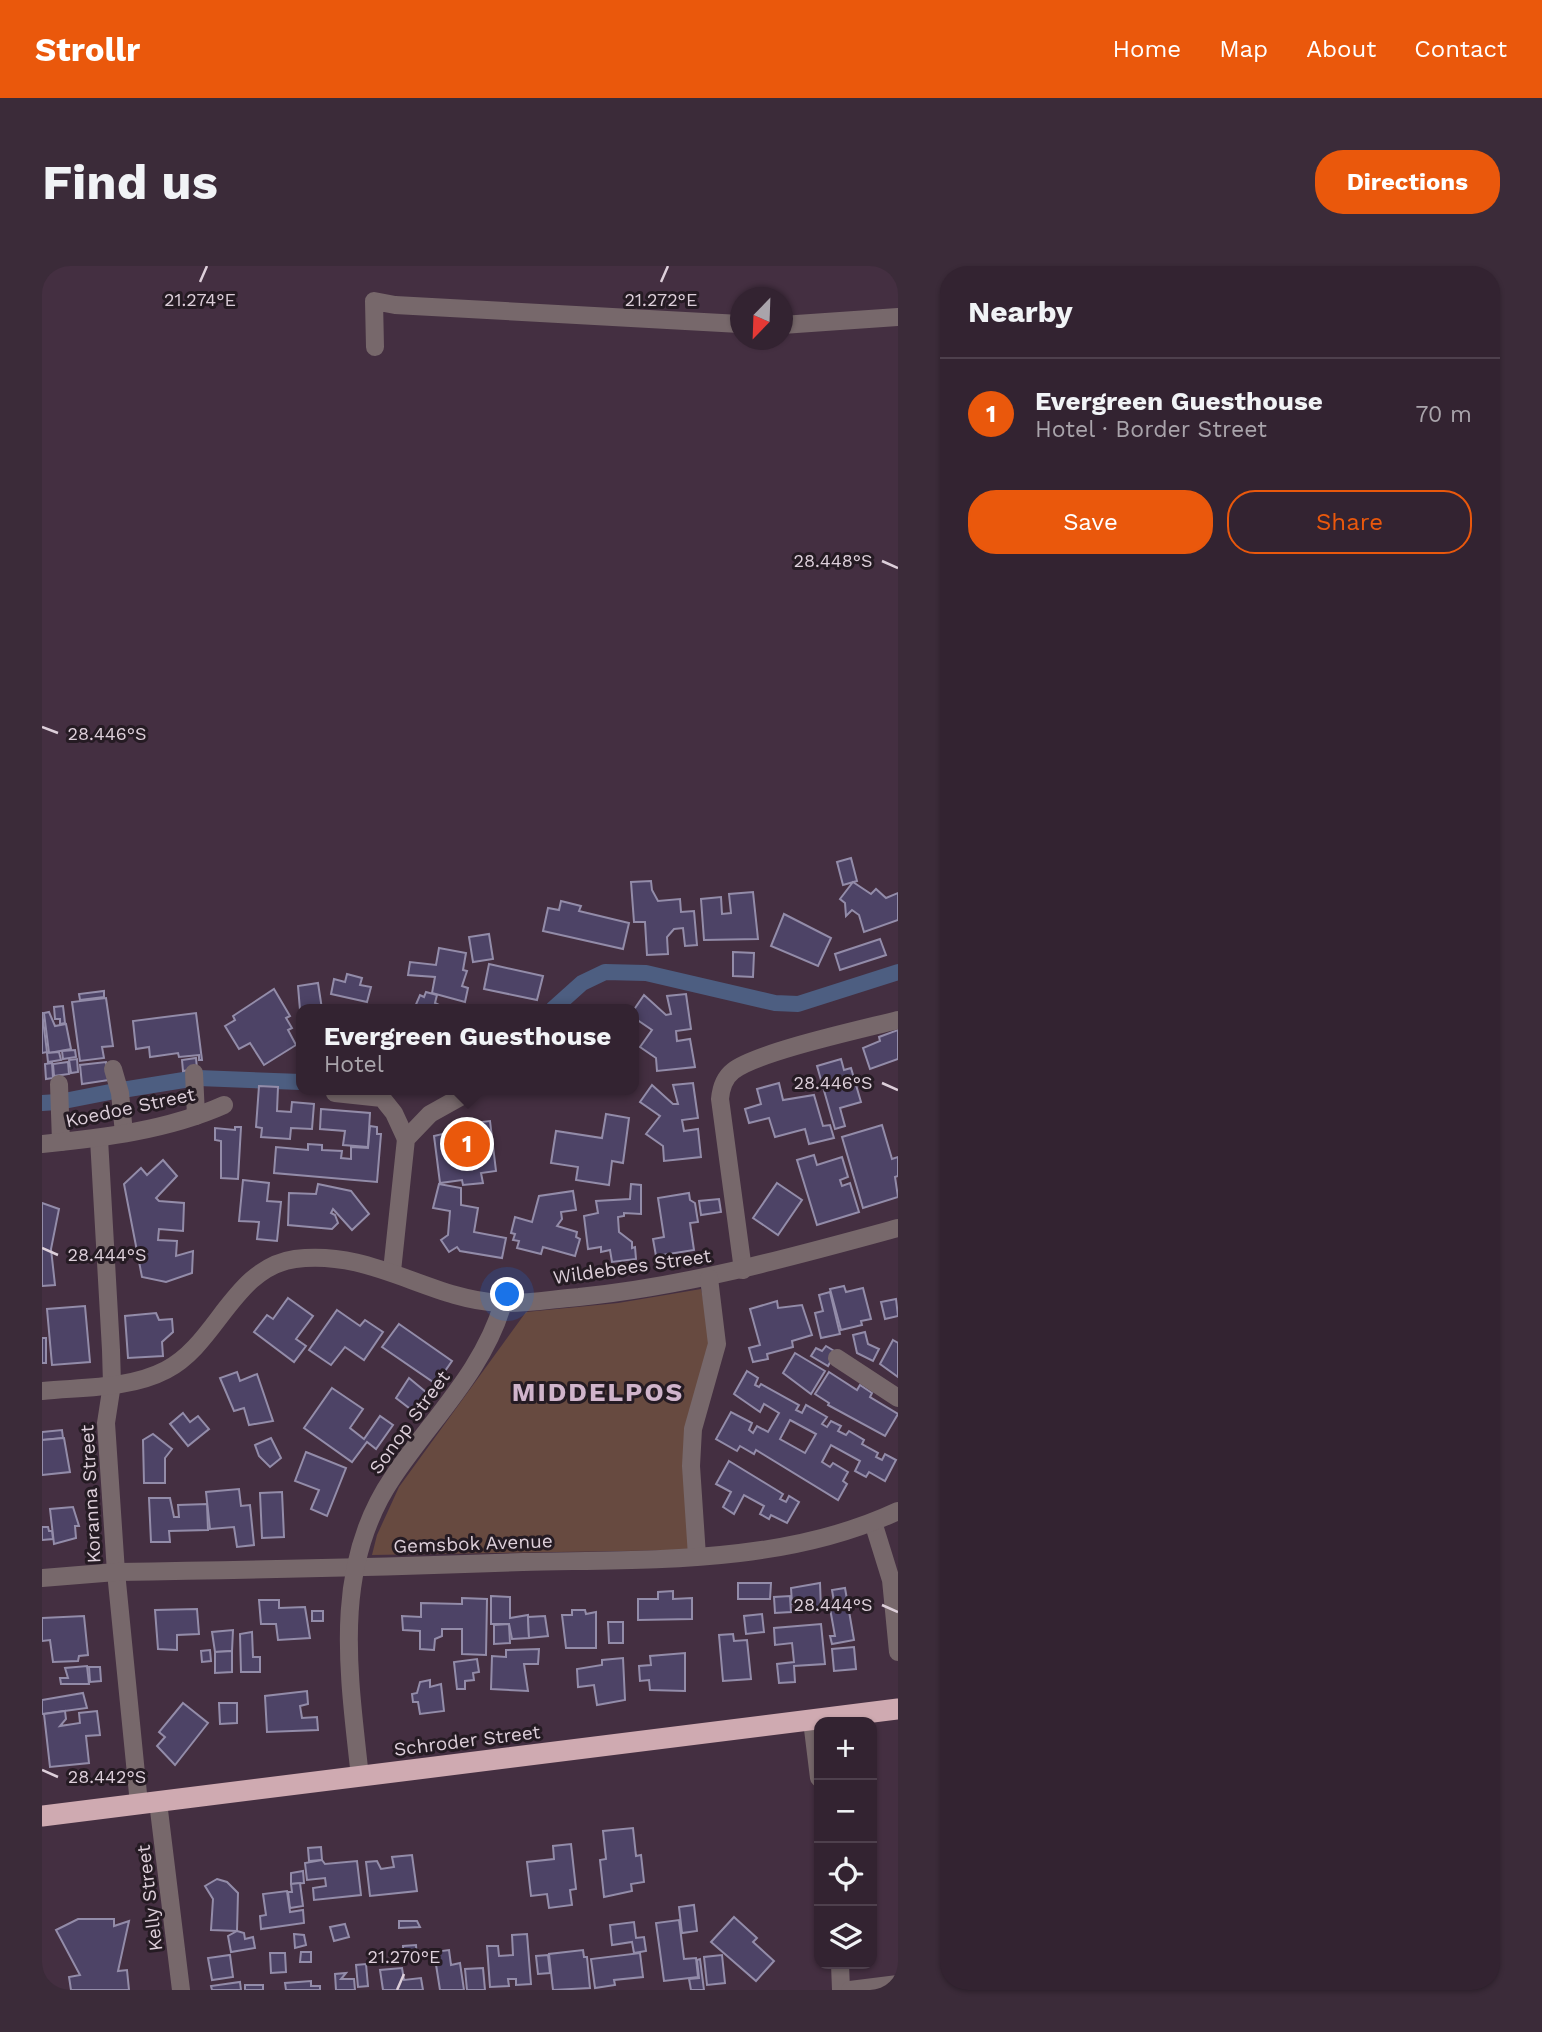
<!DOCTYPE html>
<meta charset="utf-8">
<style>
:root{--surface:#332331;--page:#3b2b39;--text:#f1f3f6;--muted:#a9a4ab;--line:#4e404d;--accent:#ea580c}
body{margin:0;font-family:"Work Sans",sans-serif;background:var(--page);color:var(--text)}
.controls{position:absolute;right:21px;bottom:21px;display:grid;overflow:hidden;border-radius:14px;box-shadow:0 2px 5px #0004}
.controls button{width:63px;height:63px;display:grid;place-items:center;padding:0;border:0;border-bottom:2px solid var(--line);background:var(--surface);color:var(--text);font:35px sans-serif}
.compass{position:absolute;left:688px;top:21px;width:63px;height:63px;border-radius:50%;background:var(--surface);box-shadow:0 2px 5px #0004;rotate:203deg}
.you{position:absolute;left:466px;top:1029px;width:24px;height:24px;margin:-18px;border:5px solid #fff;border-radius:50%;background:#1a73e8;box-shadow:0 0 0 10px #1a73e833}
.badge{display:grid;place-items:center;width:46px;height:46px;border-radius:50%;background:var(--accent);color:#fff;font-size:23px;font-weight:700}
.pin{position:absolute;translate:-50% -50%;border:4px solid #fff;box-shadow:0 2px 7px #0006}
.popup{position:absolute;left:254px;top:738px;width:343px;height:91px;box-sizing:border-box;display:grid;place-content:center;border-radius:14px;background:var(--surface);filter:drop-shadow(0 2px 5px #0005);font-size:23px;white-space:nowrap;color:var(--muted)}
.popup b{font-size:26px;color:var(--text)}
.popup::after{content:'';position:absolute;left:50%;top:100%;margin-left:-14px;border:14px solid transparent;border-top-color:var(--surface)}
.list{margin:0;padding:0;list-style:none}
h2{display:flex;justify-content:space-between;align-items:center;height:91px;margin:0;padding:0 28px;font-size:30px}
h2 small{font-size:23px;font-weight:400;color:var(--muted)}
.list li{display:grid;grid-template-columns:46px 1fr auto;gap:21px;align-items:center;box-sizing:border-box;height:112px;padding:0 28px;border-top:2px solid var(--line)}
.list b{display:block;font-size:26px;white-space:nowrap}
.list p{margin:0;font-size:23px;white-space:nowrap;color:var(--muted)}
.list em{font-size:23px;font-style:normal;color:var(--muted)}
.actions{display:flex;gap:14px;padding:21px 28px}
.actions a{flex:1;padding:16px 0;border:2px solid var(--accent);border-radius:28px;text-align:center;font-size:24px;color:var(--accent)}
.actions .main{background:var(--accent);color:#fff}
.icon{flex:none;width:38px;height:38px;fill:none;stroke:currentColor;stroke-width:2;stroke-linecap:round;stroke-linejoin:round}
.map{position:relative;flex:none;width:856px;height:1724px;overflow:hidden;border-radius:28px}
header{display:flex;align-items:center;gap:42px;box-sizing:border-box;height:98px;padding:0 35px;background:var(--accent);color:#fff}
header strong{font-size:33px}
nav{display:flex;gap:38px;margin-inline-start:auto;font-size:24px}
.intro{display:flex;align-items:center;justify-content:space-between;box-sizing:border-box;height:168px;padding:0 42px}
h1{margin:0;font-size:49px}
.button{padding:18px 32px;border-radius:28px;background:var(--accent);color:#fff;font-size:24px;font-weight:700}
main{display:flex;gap:42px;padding:0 42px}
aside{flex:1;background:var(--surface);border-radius:28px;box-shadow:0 2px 5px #0004}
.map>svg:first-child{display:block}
.green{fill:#674a40}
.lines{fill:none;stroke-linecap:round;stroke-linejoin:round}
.canal{stroke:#4d5e81;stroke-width:16}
.building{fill:#4d4366;stroke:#938ca9;stroke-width:2;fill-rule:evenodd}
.minor{stroke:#77686b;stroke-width:18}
.highway{stroke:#cfaab1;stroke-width:21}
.ticks{fill:none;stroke:#ddcfda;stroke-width:2.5}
.labels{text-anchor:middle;stroke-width:6;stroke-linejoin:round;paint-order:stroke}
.street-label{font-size:19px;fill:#ddcfda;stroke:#251b23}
.district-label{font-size:26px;font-weight:bold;letter-spacing:2px;fill:#d0b4cb;stroke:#251b23}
.ticks-label{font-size:18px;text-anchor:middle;fill:#ddcfda;stroke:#251b23;stroke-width:6;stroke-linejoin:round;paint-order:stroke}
</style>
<header>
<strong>Strollr</strong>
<nav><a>Home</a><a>Map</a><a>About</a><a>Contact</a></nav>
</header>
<div class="intro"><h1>Find us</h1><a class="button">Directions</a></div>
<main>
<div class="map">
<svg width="856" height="1724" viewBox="0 0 856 1724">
<rect width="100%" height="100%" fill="#442f41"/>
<polygon class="green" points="659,1023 672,1086 650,1136 646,1284 330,1289 335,1269 357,1221 484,1046 576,1037"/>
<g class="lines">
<g class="canal">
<polyline points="511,743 540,717 563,706 604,707 733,737 756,738 856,706"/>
<polyline points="156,812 259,816"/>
<polyline points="80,824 148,813"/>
<polyline points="22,835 73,825"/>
<polyline points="0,837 15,836"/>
</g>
</g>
<g class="building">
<polygon points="809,592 815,615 801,619 795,596"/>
<polygon points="609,615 610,624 616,635 638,633 639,646 652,645 655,679 643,680 641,662 632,663 625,671 626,688 605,689 603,656 592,656 589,616"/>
<polygon points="811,616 829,628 834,623 844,632 856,627 856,654 822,666 817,649 810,644 804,650 803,637 798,633"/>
<polygon points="711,626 716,673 662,674 659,633 679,631 680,648 689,647 687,628"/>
<polygon points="519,635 539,640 537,645 587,657 581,683 501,665 506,642 517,644"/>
<polygon points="742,648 789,672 776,700 729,680"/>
<polygon points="447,668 451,693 431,696 427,671"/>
<polygon points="838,673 844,689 798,704 793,688"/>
<polygon points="397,682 424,687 421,704 425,705 420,720 426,722 423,736 390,727 393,711 366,709 368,696 394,699"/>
<polygon points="691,686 712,687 711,711 691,710"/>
<polygon points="447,698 501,710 495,734 442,723"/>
<polygon points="305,708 320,712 318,719 329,721 325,736 289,728 292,713 303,716"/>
<polygon points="276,717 280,743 259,743 259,756 256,720"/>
<polygon points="232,723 248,750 244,752 250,762 246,764 254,779 222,799 208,777 197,783 183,760 193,754 191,750"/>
<polygon points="62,725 62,731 38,734 37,728"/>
<polygon points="384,726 395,729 393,737 405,743 372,743 378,729 382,731"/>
<polygon points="644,728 649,763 634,765 635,775 648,773 653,801 615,805 614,792 598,781 610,764 591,751 591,745 602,729 624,749 629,748 625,730"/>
<polygon points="64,732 71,780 60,781 62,792 38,795 30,736"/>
<polygon points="21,740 23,757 18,758 18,753 13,753 12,741"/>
<polygon points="0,746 5,786 0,787"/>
<polygon points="7,746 13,760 24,758 29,783 7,787 2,747"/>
<polygon points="154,747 160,794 157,794 157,789 137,791 136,787 108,791 107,781 94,783 91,755"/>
<polygon points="856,764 856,793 828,803 821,782 838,775 837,771"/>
<polygon points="33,784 34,791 21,793 20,785"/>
<polygon points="17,786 19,794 6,796 5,787"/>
<polygon points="154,792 155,803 141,805 140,794"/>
<polygon points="35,793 36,806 29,807 27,794"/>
<polygon points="799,793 802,804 809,802 819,836 798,842 803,860 793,863 775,800"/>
<polygon points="26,796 27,808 12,810 11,798"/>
<polygon points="64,796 67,814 40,818 38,799"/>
<polygon points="10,797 11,812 4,813 3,798"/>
<polygon points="651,817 656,852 640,854 642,865 656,863 659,891 622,895 621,880 604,868 618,850 598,836 610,819 631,838 636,838 631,819"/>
<polygon points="737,817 741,834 772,829 781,860 788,859 792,872 767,878 763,863 733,871 727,852 707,857 703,843 719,838 715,823"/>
<polygon points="217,820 236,821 235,845 249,846 250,836 272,838 270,863 249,862 248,873 219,871 220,862 214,861"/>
<polygon points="279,843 328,847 326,881 301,879 303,865 278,863"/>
<polygon points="564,848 587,852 581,897 570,895 567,919 534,914 536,901 509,897 514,865 560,872"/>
<polygon points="448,855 454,905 439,907 441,917 421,919 420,914 398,917 392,870 422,863 421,858"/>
<polygon points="840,859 850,893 856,891 856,910 853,911 856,931 821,942 800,871"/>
<polygon points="328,860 335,861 335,868 339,868 335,916 232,907 234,881 266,884 266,878 280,879 280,884 300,885 299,892 309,893 309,881 326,882"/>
<polygon points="193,861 199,861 196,913 179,912 179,875 173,874 173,862 193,864"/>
<polygon points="772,889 775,899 800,891 806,911 798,914 800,920 808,917 817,946 775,959 755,894"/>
<polygon points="121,894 135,910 114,932 117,935 142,937 141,965 117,963 116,974 135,975 134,990 151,985 150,1007 124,1016 100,1011 82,918 99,902 105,909"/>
<polygon points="201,914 227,917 225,935 239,936 235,975 215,973 217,956 197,955"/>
<polygon points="735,917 760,934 736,969 711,952"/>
<polygon points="276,918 309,925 327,948 310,964 291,943 289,947 293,949 296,957 290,963 246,959 247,927 274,928"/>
<polygon points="397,918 419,922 419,939 436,942 432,966 464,972 460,992 418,985 415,981 407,986 399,974 406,969 408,945 391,942"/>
<polygon points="589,918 599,919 599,948 582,947 582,950 576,951 577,966 590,976 590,982 593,981 594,993 570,996 568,984 559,986 559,981 546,983 542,950 556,947 554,935 588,933"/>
<polygon points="531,925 534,944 519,946 520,953 515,960 535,966 534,971 538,973 533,990 501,981 499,988 475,982 477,975 471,974 473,968 469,967 473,951 490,956 497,930"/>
<polygon points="647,927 648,934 653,937 656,956 648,957 652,984 614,990 611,973 622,971 616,932"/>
<polygon points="677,933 679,946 659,949 657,935"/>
<polygon points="0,937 17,943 9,983 13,1019 0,1020"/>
<polygon points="802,1020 804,1026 821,1022 829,1053 819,1055 820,1059 799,1064 788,1023"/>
<polygon points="788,1026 798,1068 779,1072 773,1047 781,1045 777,1029"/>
<polygon points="246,1032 271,1050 254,1073 264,1080 252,1096 212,1066 225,1049 231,1053"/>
<polygon points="854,1033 856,1050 843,1053 839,1036"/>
<polygon points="735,1035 736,1042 760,1039 770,1069 750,1075 751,1081 725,1088 726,1093 711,1096 707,1082 718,1079 708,1043"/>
<polygon points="43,1040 48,1096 10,1099 5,1043"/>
<polygon points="295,1044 318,1060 323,1054 341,1066 322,1094 303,1081 289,1099 267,1084"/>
<polygon points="114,1047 117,1054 130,1053 131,1066 120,1076 121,1090 86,1092 83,1050"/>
<polygon points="357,1058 410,1095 394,1118 340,1081"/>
<polygon points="823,1066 826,1078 837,1083 831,1095 815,1087 811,1069"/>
<rect x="0" y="1072" width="4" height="25"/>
<polygon points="851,1074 856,1077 856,1111 838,1098"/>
<polygon points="784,1080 794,1086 786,1100 769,1090 774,1082 780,1085"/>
<polygon points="753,1087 783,1105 769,1128 741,1107"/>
<path d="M705,1105L716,1112L713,1119L717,1121L719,1118L757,1139L754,1144L760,1147L764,1139L785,1151L780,1158L785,1161L789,1155L799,1160L796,1165L804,1169L807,1165L822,1174L820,1178L836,1187L834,1191L840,1194L843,1188L854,1194L843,1215L827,1206L824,1211L813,1205L818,1195L789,1179L780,1196L788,1201L791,1197L806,1206L801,1215L805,1218L796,1234L714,1184L712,1188L698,1180L695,1185L674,1173L689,1146L710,1157L707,1164L711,1167L715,1160L726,1166L737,1147L722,1138L718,1146L692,1128ZM748,1154L774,1168L763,1187L738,1173Z"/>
<polygon points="195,1106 198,1115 215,1108 231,1155 207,1159 202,1142 192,1145 178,1112"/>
<polygon points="787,1106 815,1124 818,1119 830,1127 828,1131 856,1148 843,1170 786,1139 787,1137 773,1128"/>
<polygon points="367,1112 385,1127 371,1145 354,1132"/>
<polygon points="290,1122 321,1143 308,1162 322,1173 338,1150 351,1159 334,1183 325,1176 310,1196 262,1162"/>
<polygon points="141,1147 148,1156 156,1150 167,1163 146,1180 128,1158"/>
<polygon points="20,1164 21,1172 0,1174 0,1166"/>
<polygon points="111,1168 130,1183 123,1192 123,1217 102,1217 101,1174"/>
<polygon points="22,1172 28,1206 0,1209 0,1174"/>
<polygon points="229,1172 239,1192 228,1201 217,1190 213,1179"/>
<polygon points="264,1186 304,1202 285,1250 269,1243 277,1224 253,1215"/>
<polygon points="687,1195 741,1228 738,1233 744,1236 747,1230 757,1236 745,1257 729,1249 727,1253 718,1248 722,1240 702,1229 692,1248 681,1241 689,1226 674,1218"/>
<polygon points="197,1223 199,1240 208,1239 212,1279 195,1281 192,1261 168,1263 164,1226"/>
<polygon points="240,1226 242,1271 220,1272 218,1227"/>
<polygon points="107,1232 128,1232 132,1251 137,1251 136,1239 165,1238 166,1264 127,1265 128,1276 109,1276"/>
<polygon points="31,1241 37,1260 33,1260 34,1272 12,1278 8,1243"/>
<polygon points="0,1261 6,1261 7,1265 10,1265 11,1273 0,1274"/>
<polygon points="696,1317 729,1317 728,1333 696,1333"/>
<polygon points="778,1317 779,1343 764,1343 763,1337 750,1338 749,1322"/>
<polygon points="803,1322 812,1374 790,1378 788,1370 793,1370 787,1337 792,1336 790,1324"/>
<polygon points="631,1325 631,1333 650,1332 650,1353 596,1354 596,1333 616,1333 616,1326"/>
<polygon points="449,1330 468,1331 468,1352 486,1349 487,1372 470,1373 467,1358 449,1358"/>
<polygon points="748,1330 749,1346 733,1347 732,1331"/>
<polygon points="420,1332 445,1333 444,1389 420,1388 420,1363 400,1363 400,1370 393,1373 392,1384 378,1383 378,1365 361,1364 360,1350 379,1351 379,1337 420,1338"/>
<polygon points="217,1334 237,1334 237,1342 263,1341 268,1372 236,1374 234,1358 219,1358"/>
<polygon points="155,1343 157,1368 135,1369 135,1384 116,1383 113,1344"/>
<polygon points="530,1344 543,1344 544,1348 554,1346 554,1382 524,1382 520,1349 530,1349"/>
<rect x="270" y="1345" width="11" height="10"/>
<polygon points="720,1348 722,1366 704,1368 702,1350"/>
<polygon points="42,1350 46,1389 37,1390 36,1395 11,1396 8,1374 0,1375 0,1352"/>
<polygon points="503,1350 506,1370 487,1372 486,1351"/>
<polygon points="566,1356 581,1356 581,1377 567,1377"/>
<polygon points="467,1358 468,1377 452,1378 452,1359"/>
<polygon points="779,1358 783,1398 752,1400 753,1416 737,1417 735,1398 752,1396 750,1377 733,1379 732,1362"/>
<polygon points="191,1364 190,1385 173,1386 170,1366"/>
<polygon points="210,1366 211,1391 218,1391 218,1406 199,1406 198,1368"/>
<polygon points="691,1368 692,1375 705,1374 709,1413 681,1415 677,1369"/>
<polygon points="812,1381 814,1403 792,1405 790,1383"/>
<polygon points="497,1383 496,1398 482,1398 486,1425 449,1423 450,1390 464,1391 464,1384"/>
<polygon points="168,1384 169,1395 160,1396 159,1385"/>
<polygon points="190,1385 190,1406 173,1407 173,1386"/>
<polygon points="643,1387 643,1425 608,1424 607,1414 598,1415 597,1400 609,1399 608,1390"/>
<polygon points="581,1392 583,1434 555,1439 552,1419 536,1421 535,1403 560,1399 560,1394"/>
<polygon points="435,1393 437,1406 431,1407 432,1414 423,1415 423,1423 415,1423 412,1396"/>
<polygon points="45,1400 47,1418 19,1418 18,1412 26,1412 23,1402"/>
<polygon points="47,1401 58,1401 59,1415 48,1416"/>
<polygon points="388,1414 388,1421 399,1418 402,1445 378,1448 376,1436 371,1436 370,1428 375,1427 378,1416"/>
<polygon points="265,1425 266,1438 258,1440 260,1452 275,1451 276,1464 225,1466 223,1430"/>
<polygon points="41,1427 45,1442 0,1448 0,1434"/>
<polygon points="141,1437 166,1457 133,1499 115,1480 123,1471 117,1466"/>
<polygon points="177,1437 195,1437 195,1457 178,1458"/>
<polygon points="23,1445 24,1453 18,1460 38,1457 37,1447 55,1445 58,1469 44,1470 47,1497 8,1501 2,1448"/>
<polygon points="591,1562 594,1590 599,1589 602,1616 589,1618 590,1625 562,1631 558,1594 564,1593 561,1565"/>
<polygon points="529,1578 534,1623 528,1624 530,1639 507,1642 505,1628 489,1630 485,1596 512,1593 511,1580"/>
<polygon points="279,1581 280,1594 267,1595 266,1582"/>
<polygon points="370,1589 375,1625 328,1630 324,1596 335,1595 339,1603 352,1601 350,1591"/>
<polygon points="280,1594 283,1598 315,1595 319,1629 272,1634 271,1622 284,1620 283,1612 265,1614 263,1597"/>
<polygon points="261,1605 262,1617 249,1618 249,1607"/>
<polygon points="175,1613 185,1616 196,1627 195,1665 169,1664 171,1633 163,1620"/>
<polygon points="258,1617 261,1640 248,1642 246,1626 250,1626 249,1618"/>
<polygon points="245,1625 248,1646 261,1644 262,1657 219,1663 218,1650 224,1649 221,1628"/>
<polygon points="652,1639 655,1665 640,1667 637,1641"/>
<polygon points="692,1651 715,1672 711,1676 732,1695 714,1715 669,1676"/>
<polygon points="36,1653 72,1653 72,1660 87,1655 76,1705 85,1704 87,1724 29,1724 27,1711 38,1709 14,1664"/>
<polygon points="637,1654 642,1693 654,1692 656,1711 622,1715 614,1657"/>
<polygon points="357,1655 375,1655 378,1661 357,1662"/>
<polygon points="592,1656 594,1672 602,1671 604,1685 592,1687 590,1676 570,1679 568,1659"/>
<polygon points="303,1658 307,1671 292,1675 288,1661"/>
<polygon points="195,1665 202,1667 203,1673 211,1671 213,1682 189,1686 186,1670"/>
<polygon points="252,1668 262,1669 264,1679 253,1682"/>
<polygon points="485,1668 489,1718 474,1719 474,1713 466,1713 467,1720 448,1721 445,1680 456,1680 457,1690 471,1689 470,1669"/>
<polygon points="374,1679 375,1693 362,1694 361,1680"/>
<polygon points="407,1684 409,1699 418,1697 422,1724 398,1724 392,1686"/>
<polygon points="541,1684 542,1691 545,1691 548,1722 511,1724 507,1688"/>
<polygon points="259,1686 269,1686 269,1696 258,1696"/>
<polygon points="228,1687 243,1687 244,1706 229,1707"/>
<polygon points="598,1687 601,1711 572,1714 573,1719 553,1722 549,1693"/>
<polygon points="188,1689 191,1711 170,1714 166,1692"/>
<polygon points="506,1689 508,1707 496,1708 494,1690"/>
<polygon points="680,1689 683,1717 665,1719 662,1691"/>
<polygon points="658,1693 662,1724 649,1724 647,1713 657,1712 655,1694"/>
<polygon points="324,1698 326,1720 316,1721 314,1699"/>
<polygon points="360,1702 362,1714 379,1712 381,1724 341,1724 338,1704"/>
<polygon points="441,1702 443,1724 425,1724 423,1703"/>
<polygon points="304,1707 299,1713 312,1713 313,1724 294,1724 293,1708"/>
<polygon points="269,1715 269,1720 278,1720 278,1724 244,1724 243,1717"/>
<polygon points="198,1716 199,1724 170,1724 169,1720"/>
<rect x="203" y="1719" width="18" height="5"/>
</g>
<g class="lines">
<g class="minor">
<polyline points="740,59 856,51"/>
<polyline points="333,81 332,35 353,39 698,58"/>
<polyline points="71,803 78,827 82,867"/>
<polyline points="152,807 154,850"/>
<polyline points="17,818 19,876"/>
<polyline points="293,827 340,832 352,847 364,873"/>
<polyline points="57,873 69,1084 70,1118 64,1157 74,1306 97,1538"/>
<path d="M0,878C61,872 126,864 182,839"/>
<path d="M701,1004L678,833C679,822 682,812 691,805C715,786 821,763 856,754"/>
<polyline points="350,1005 364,873 388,848 431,824"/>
<polyline points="795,1092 856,1132"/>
<path d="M0,1125C40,1121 88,1123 124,1104C175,1078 191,1002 253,993C330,983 386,1033 458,1037C484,1038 511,1033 537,1031C646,1020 750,991 856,962"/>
<polyline points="831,1256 849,1314 856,1386"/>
<polyline points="655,1290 649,1200 651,1163 675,1078 667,1012"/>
<path d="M0,1312L74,1306C210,1304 345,1301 481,1296C606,1293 741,1299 856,1245"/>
<polyline points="770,1455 777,1512"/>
<path d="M318,1511C307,1409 289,1302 351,1211C389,1154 442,1104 461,1037"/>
<polyline points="116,1536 139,1724"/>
<polyline points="798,1698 799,1724"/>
<polyline points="808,1724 856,1718"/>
</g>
<polyline class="highway" points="0,1550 856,1443"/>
</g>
<path class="ticks" d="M158,16L165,0M619,16L626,0M840,295L856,302M0,461L16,467M840,817L856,824M0,982L16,989M840,1339L856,1346M0,1504L16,1511M355,1724L362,1708"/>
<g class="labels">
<g class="street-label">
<text transform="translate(88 841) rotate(-12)" y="7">Koedoe Street</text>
<text transform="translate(590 1000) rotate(-8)" y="7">Wildebees Street</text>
<text transform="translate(367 1156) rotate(-54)" y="7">Sonop Street</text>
<text transform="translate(48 1228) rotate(-93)" y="7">Koranna Street</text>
<text transform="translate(431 1277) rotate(-2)" y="7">Gemsbok Avenue</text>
<text transform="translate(425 1474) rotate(-7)" y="7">Schroder Street</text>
<text transform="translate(107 1632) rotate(-97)" y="7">Kelly Street</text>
</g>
<g class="district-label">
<text x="556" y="1135">MIDDELPOS</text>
</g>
</g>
<g class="ticks-label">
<text x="158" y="40">21.274°E</text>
<text x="619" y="40">21.272°E</text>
<text x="791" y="301">28.448°S</text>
<text x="65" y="474">28.446°S</text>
<text x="791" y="823">28.446°S</text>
<text x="65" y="995">28.444°S</text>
<text x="791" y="1345">28.444°S</text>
<text x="65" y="1517">28.442°S</text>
<text x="362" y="1697">21.270°E</text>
</g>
</svg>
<div class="controls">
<button>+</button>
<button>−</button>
<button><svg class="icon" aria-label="locate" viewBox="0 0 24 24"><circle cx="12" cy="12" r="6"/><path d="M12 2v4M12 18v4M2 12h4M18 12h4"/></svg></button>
<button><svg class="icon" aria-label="layers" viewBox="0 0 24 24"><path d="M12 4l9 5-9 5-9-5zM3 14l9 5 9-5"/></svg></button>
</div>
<svg class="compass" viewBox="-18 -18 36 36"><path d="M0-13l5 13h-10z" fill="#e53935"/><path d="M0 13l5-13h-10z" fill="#a9a4ab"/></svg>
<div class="you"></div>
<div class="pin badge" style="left:425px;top:878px">1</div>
<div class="popup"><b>Evergreen Guesthouse</b>Hotel</div>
</div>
<aside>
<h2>Nearby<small></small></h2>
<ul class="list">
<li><span class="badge">1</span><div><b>Evergreen Guesthouse</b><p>Hotel · Border Street</p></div><em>70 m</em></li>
</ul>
<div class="actions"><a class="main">Save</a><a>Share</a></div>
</aside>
</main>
